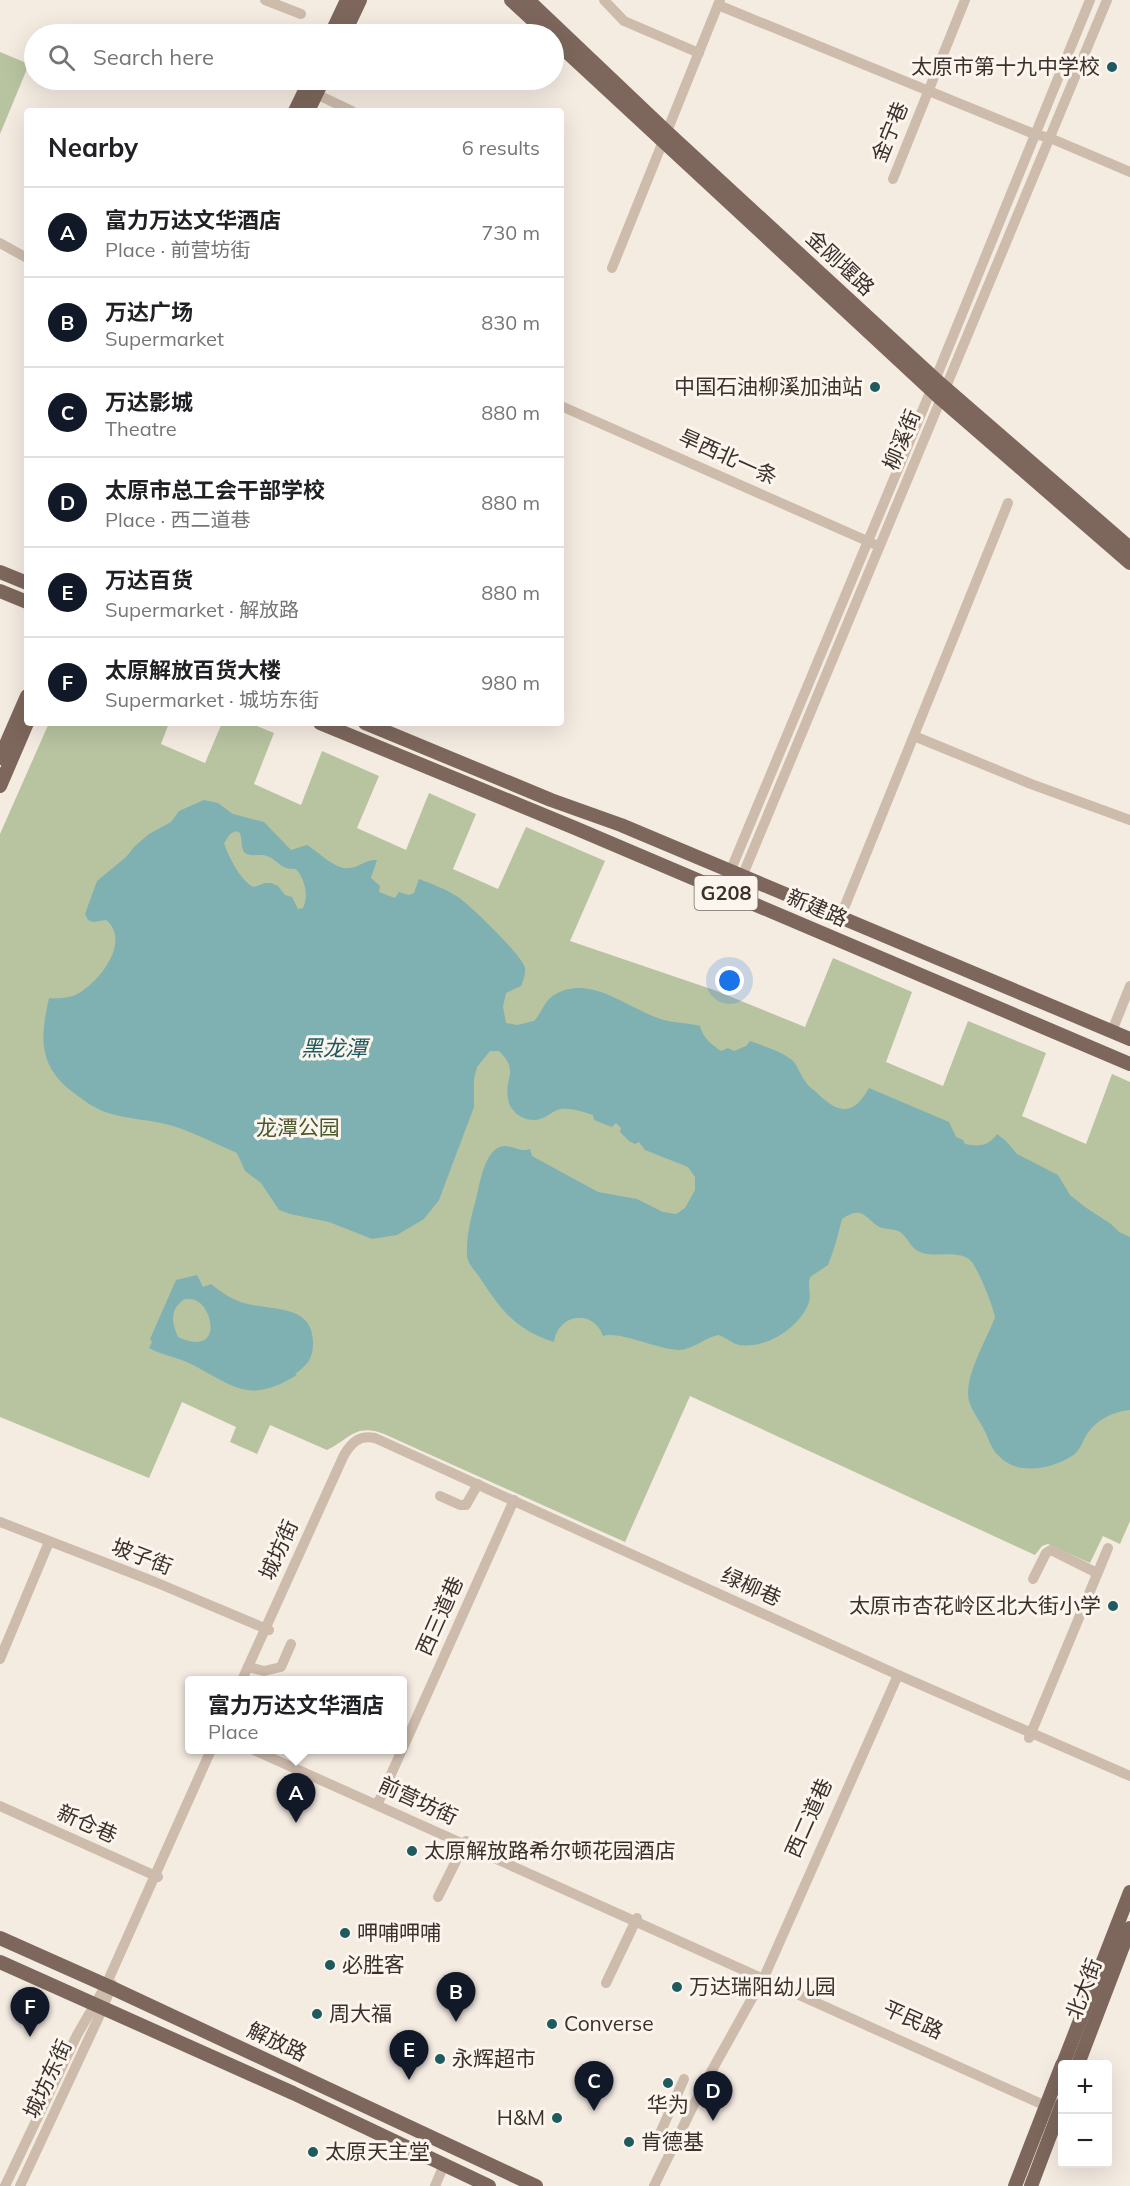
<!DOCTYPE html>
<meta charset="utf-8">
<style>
:root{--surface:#fff;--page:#f6f6f6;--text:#202124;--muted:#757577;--line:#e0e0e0;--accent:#111827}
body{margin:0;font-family:Mulish,"Noto Sans SC",sans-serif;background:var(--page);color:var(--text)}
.controls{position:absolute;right:18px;bottom:18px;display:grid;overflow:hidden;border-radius:6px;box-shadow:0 6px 24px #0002}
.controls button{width:54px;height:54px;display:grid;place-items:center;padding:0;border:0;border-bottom:2px solid var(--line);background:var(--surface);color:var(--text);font:30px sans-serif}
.you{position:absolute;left:730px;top:981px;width:21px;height:21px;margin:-15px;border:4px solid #fff;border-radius:50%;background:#1a73e8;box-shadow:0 0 0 9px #1a73e833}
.badge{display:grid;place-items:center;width:39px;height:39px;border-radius:50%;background:var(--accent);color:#fff;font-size:20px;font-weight:700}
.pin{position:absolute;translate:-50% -50px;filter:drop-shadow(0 2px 3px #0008)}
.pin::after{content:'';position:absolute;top:32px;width:21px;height:18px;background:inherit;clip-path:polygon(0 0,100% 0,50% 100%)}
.popup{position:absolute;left:185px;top:1676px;width:222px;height:78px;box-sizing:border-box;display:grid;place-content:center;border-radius:6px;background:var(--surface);filter:drop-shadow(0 2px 4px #0005);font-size:20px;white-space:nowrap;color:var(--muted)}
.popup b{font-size:22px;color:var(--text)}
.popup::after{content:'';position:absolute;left:50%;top:100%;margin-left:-12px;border:12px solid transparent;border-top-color:var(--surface)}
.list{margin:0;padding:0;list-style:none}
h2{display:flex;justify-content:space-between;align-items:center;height:78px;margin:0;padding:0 24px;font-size:26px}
h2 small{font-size:20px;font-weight:400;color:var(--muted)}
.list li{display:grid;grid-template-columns:39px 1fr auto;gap:18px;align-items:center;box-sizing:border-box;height:90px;padding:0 24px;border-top:2px solid var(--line)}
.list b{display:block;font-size:22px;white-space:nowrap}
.list p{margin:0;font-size:20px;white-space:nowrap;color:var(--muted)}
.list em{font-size:20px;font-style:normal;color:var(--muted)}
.icon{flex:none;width:33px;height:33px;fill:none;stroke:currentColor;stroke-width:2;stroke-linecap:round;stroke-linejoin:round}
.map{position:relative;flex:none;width:1130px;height:2186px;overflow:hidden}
.search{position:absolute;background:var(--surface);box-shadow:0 6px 24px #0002;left:24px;top:24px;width:540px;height:66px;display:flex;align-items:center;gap:15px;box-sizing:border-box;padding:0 21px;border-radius:33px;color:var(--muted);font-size:22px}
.panel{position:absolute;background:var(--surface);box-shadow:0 6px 24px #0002;left:24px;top:108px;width:540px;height:618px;border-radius:6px}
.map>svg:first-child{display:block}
.green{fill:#b8c4a0}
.water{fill:#7fb0b2;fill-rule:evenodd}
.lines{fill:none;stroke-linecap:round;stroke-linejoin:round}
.minor{stroke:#cdbbac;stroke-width:10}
.major{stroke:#7d675c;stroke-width:14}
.poi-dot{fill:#1f5a5e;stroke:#fbf5ee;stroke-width:2}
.labels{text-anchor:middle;stroke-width:6;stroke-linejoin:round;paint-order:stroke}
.shield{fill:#fbf5ee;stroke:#756b66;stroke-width:1.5}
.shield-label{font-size:20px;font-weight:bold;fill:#3b302b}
.poi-label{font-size:21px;fill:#3b302b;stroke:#fbf5ee;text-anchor:start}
.street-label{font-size:21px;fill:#3b302b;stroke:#fbf5ee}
.park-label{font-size:21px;fill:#4a5a2e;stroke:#fbf5ee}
.water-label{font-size:22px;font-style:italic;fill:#1f5a5e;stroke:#fbf5ee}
</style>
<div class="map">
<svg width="1130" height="2186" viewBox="0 0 1130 2186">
<rect width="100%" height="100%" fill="#f4ebe1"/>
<g class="green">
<polygon points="0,52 29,64 0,134"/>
<path d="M49,723H169L161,744L205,763L222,723H250L274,733L254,784L301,805L322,751L379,776L357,828L406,850L429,793L476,814L453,869L498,889L526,827L605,861L570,941L714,990L805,1027L833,958L912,992L886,1062L943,1086L968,1021L1046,1053L1022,1116L1086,1144L1112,1074L1130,1082V1521L1120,1544L1103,1536L1090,1563L1048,1544L1042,1546L1035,1555L690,1396L625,1542L384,1434C355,1423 350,1439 327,1450L270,1425L257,1454L230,1442L236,1427L182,1402L149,1478L0,1417V834Z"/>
</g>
<g class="water">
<path d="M204,800L218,803L233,814L264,822L291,850L307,845C319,852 335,870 349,868C360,867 366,859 377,860L371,878L380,886L379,892L395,898L399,892L409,895L414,893L419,879C432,884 446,889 458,897C470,905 523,956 525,968C526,974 523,981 521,986L506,993L503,1007L506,1023L517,1025L534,1021C542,1013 544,1001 554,995C593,972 631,1013 668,1021C679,1023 689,1023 700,1026C703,1038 711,1044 721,1051L728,1048L734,1051L746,1046L750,1041C761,1045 785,1053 793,1061C798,1066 800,1075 805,1081C808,1087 814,1089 818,1094C840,1115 854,1115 869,1088L949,1122L956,1137L963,1140L965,1144C979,1147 989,1146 997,1134L1006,1141L1017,1154L1058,1175L1070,1195L1085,1207L1111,1224L1119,1232L1130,1237V1410C1114,1411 1096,1420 1087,1434C1082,1442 1080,1451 1072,1456C1052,1469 1017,1476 999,1456C993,1451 990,1443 987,1436C983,1425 974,1415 970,1404C961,1380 987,1340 995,1317C993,1306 977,1265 969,1259C953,1248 930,1261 915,1249C910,1245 906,1236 900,1232C895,1229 887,1229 882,1228C866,1222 865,1203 842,1219C838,1235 834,1250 828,1265L810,1277C807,1287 812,1296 808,1305C797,1329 766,1349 739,1345C731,1343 726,1337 718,1335C704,1338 693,1350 678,1350C656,1349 620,1331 603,1336C593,1308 558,1314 554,1342C516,1330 501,1310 480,1278C475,1270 467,1264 467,1254C466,1235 472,1214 477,1195C480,1182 484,1158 496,1149C507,1140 519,1154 530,1149L532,1156L598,1192L637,1199L663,1212L676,1214L685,1208L695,1190V1177L688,1167L645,1150L639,1142L635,1144L629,1141L620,1132L621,1128L616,1123L612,1127L594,1120L593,1115C583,1112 572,1108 561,1109C553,1110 548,1117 540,1119C526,1123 510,1113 508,1099C504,1076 520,1072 499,1051H490L477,1067L474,1079V1107L439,1200L424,1219L397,1235L372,1239L329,1222L290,1214L279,1210L261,1183L245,1171L237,1153C216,1144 195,1133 173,1126C151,1119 127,1120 105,1112C94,1108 83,1100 74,1093C38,1066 40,1038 49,998C57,999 65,998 73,996C96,987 133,942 106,920L93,922L88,920L85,914L97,881L126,857L135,846L149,834L171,822L179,811ZM236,831L240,833C242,839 241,847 244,852C249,858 260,853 267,856C280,861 278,869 296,869C305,879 309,896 303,908L298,909L292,897L285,895L278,886L271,883H265L254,887C242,883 228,856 224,843L230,834Z"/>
<path d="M197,1275L203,1287L211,1284C222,1293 234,1301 248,1304C275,1311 313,1305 313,1343C313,1359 307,1365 295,1374L297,1375C249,1404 235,1387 193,1365C178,1357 164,1356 149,1348L152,1342L150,1339L176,1280ZM185,1299C188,1299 192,1299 195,1300C214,1307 223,1358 178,1337C171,1322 170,1308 185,1299Z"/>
</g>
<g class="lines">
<g class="minor">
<polyline points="265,0 301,14"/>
<polyline points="604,0 624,21 699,53"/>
<polyline points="718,5 1034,134 1050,138 1130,172"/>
<polyline points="316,94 352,111"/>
<polyline points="893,179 965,0"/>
<polyline points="0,243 27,258"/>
<polyline points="612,268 720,0"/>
<polyline points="561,406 874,544"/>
<polyline points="914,736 1031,784 1130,820"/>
<polyline points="722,891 931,390 1090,0"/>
<polyline points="734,896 1107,0"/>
<polyline points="840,918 1008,503"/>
<polyline points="1112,1031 1130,986"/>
<polyline points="440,1496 460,1505 466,1505 478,1484"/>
<polyline points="0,1522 155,1582 269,1630"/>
<polyline points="1033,1579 1046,1553 1051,1550 1097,1573"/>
<polyline points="0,1659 49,1542"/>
<polyline points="248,1667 264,1671 281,1667 291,1644"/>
<path d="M242,1680L344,1455C352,1442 359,1435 375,1438L896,1674L1130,1776"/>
<polyline points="1029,1738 1108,1548"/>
<polyline points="403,1748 514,1500"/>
<polyline points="254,1750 1046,2106"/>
<polyline points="376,1803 379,1801 402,1750"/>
<polyline points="0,1806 158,1877"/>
<polyline points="438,1897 466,1841"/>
<polyline points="606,1983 637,1918"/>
<polyline points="673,2146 663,2140 661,2131 684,2079"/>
<polyline points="5,2186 77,2035 106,1985 211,1750"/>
<polyline points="20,2186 103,2008 112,1984"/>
<polyline points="435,2186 444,2165"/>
<polyline points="654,2186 701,2090 765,1975 898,1675"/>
</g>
<g class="major">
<polyline points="511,0 548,34"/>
<polyline points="528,0 667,132 935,379 1130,548"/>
<polyline points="331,34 347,0"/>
<polyline points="344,34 360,0"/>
<polyline points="554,40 941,399 1130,563"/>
<polyline points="295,111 310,80"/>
<polyline points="308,111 323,80"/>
<polyline points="0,572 27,583"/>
<polyline points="0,591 27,602"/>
<polyline points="320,723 575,828 1130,1064"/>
<polyline points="365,723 551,800 621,825 1130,1039"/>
<polyline points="0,758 27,696"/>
<polyline points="0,786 27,723"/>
<polyline points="0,1938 110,1987 536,2186"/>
<polyline points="0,1962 293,2093 489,2186"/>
<polyline points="1063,2064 1130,1892"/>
<polyline points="1078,2064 1130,1928"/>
<polyline points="1015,2186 1062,2065"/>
<polyline points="1031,2186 1062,2104"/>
</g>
</g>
<g class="poi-dot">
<circle cx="1112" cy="67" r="6"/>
<circle cx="875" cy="387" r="6"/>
<circle cx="1113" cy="1606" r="6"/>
<circle cx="412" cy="1851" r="6"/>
<circle cx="345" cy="1933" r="6"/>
<circle cx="330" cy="1965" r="6"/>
<circle cx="677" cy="1987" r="6"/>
<circle cx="317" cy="2014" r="6"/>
<circle cx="552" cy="2024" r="6"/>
<circle cx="440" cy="2059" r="6"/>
<circle cx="668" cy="2083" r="6"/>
<circle cx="557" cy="2118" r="6"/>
<circle cx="629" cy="2142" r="6"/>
<circle cx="313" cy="2152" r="6"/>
</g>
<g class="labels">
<rect class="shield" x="694.5" y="876" width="63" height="34" rx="4.5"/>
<g class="shield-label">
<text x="726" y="900">G208</text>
</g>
<g class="poi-label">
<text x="1100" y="74" text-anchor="end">太原市第十九中学校</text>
<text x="863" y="394" text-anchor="end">中国石油柳溪加油站</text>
<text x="1101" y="1613" text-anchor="end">太原市杏花岭区北大街小学</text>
<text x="424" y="1858">太原解放路希尔顿花园酒店</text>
<text x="357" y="1940">呷哺呷哺</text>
<text x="342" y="1972">必胜客</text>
<text x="689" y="1994">万达瑞阳幼儿园</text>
<text x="329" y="2021">周大福</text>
<text x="564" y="2031">Converse</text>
<text x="452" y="2066">永辉超市</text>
<text x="668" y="2112" text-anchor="middle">华为</text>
<text x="545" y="2125" text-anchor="end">H&amp;M</text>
<text x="641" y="2149">肯德基</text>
<text x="325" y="2159">太原天主堂</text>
</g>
<g class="street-label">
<text transform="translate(890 132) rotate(-68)" y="7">金宁巷</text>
<text transform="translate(840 263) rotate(43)" y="7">金刚堰路</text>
<text transform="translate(902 440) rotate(-67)" y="7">柳溪街</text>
<text transform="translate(728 457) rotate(24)" y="7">旱西北一条</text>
<text transform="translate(817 908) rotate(23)" y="7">新建路</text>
<text transform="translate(279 1550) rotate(-66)" y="7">城坊街</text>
<text transform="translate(142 1557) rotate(21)" y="7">坡子街</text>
<text transform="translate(751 1587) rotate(24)" y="7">绿柳巷</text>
<text transform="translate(440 1616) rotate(-66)" y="7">西三道巷</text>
<text transform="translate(418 1801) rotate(25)" y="7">前营坊街</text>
<text transform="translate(809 1818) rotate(-66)" y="7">西二道巷</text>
<text transform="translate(87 1824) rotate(24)" y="7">新仓巷</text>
<text transform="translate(1084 1989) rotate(-69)" y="7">北大街</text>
<text transform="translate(913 2020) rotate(24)" y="7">平民路</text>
<text transform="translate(277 2042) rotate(25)" y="7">解放路</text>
<text transform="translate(48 2079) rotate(-65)" y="7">城坊东街</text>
</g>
<g class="park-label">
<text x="298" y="1135">龙潭公园</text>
</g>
<g class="water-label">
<text x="334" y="1056">黑龙潭</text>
</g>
</g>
</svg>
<div class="controls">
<button>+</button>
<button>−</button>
</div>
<div class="you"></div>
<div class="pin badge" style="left:296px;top:1823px">A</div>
<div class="popup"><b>富力万达文华酒店</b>Place</div>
<div class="pin badge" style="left:456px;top:2022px">B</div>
<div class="pin badge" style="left:594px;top:2111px">C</div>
<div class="pin badge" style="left:713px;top:2121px">D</div>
<div class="pin badge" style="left:409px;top:2080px">E</div>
<div class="pin badge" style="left:30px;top:2037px">F</div>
<div class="search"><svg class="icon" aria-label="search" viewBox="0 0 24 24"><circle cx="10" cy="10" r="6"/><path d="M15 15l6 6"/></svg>Search here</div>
<section class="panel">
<h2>Nearby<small>6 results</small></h2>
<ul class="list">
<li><span class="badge">A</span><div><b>富力万达文华酒店</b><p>Place · 前营坊街</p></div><em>730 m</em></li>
<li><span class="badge">B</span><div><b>万达广场</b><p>Supermarket</p></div><em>830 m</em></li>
<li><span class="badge">C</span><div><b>万达影城</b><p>Theatre</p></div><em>880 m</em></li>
<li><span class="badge">D</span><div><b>太原市总工会干部学校</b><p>Place · 西二道巷</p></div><em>880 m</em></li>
<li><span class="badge">E</span><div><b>万达百货</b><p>Supermarket · 解放路</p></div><em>880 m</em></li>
<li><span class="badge">F</span><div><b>太原解放百货大楼</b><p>Supermarket · 城坊东街</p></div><em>980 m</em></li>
</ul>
</section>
</div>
